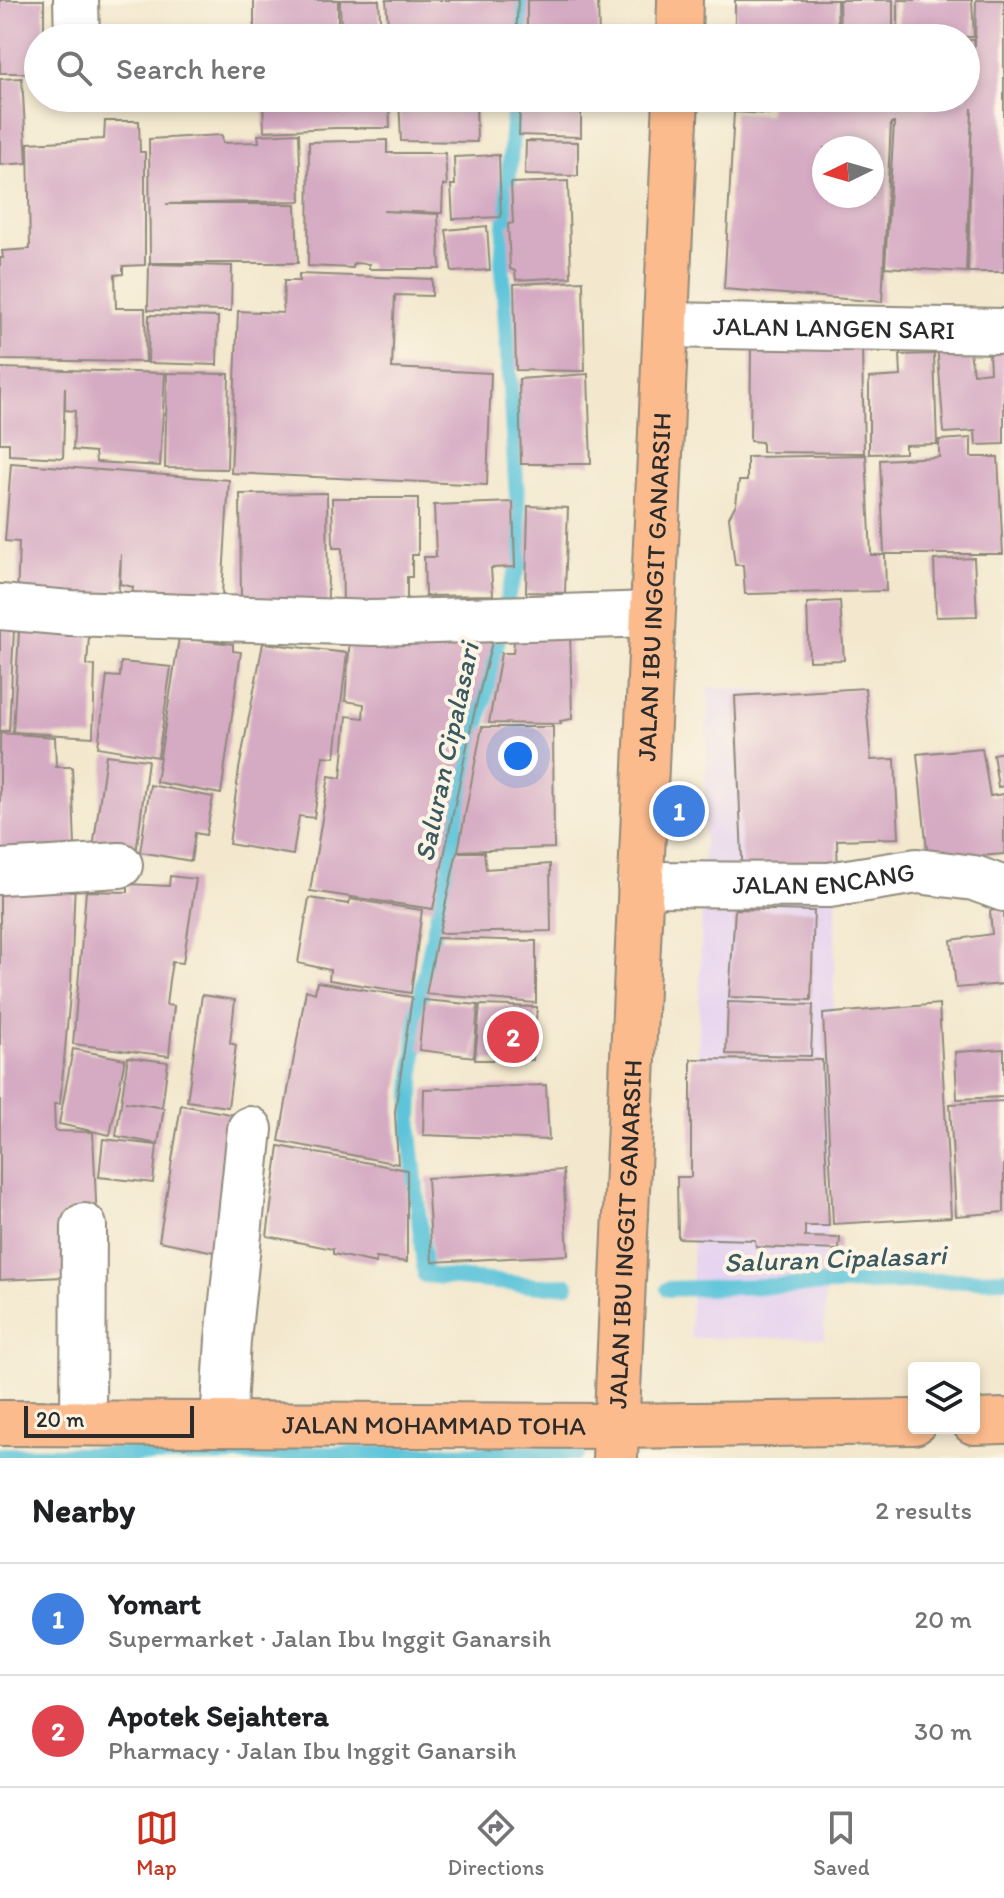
<!DOCTYPE html>
<meta charset="utf-8">
<style>
:root{--surface:#fff;--page:#f6f6f6;--text:#202124;--muted:#757577;--line:#e0e0e0;--accent:#c8321e}
body{margin:0;font-family:Itim,sans-serif;background:var(--page);color:var(--text)}
.controls{position:absolute;right:24px;bottom:24px;display:grid;overflow:hidden;border-radius:8px;box-shadow:0 4px 12px #0003}
.controls button{width:72px;height:72px;display:grid;place-items:center;padding:0;border:0;border-bottom:2px solid var(--line);background:var(--surface);color:var(--text);font:40px sans-serif}
.compass{position:absolute;left:812px;top:136px;width:72px;height:72px;border-radius:50%;background:var(--surface);box-shadow:0 4px 12px #0003;rotate:265deg}
.scale{position:absolute;left:24px;bottom:20px;width:170px;box-sizing:border-box;padding-left:8px;border:4px solid #2b2b2b;border-top:0;font-size:22px;line-height:28px;white-space:nowrap;color:#2b2b2b;-webkit-text-stroke:6px #fcf5e5;paint-order:stroke}
.you{position:absolute;left:518px;top:756px;width:28px;height:28px;margin:-20px;border:6px solid #fff;border-radius:50%;background:#1a73e8;box-shadow:0 0 0 12px #1a73e833}
.badge{display:grid;place-items:center;width:52px;height:52px;border-radius:50%;background:var(--accent);color:#fff;font-size:26px;font-weight:700}
.pin{position:absolute;translate:-50% -50%;border:4px solid #fff;box-shadow:0 2px 8px #0006}
.list{margin:0;padding:0;list-style:none}
h2{display:flex;justify-content:space-between;align-items:center;height:104px;margin:0;padding:0 32px;font-size:34px}
h2 small{font-size:26px;font-weight:400;color:var(--muted)}
.list li{display:grid;grid-template-columns:52px 1fr auto;gap:24px;align-items:center;box-sizing:border-box;height:112px;padding:0 32px;border-top:2px solid var(--line)}
.list b{display:block;font-size:30px;white-space:nowrap}
.list p{margin:0;font-size:26px;white-space:nowrap;color:var(--muted)}
.list em{font-size:26px;font-style:normal;color:var(--muted)}
.icon{flex:none;width:44px;height:44px;fill:none;stroke:currentColor;stroke-width:2;stroke-linecap:round;stroke-linejoin:round}
.map{position:relative;flex:none;width:1004px;height:1458px;overflow:hidden}
.search{position:absolute;background:var(--surface);box-shadow:0 4px 12px #0003;left:24px;right:24px;top:24px;height:88px;display:flex;align-items:center;gap:20px;box-sizing:border-box;padding:0 28px;border-radius:44px;color:var(--muted);font-size:30px}
.sheet{height:328px;background:var(--surface)}
nav{display:flex;justify-content:space-around;align-items:center;box-sizing:border-box;height:112px;border-top:2px solid var(--line);background:var(--surface);font-size:22px;color:var(--muted)}
nav a{display:grid;justify-items:center;gap:4px}
nav .on{color:var(--accent)}
.map>svg:first-child{display:block}
.built{fill:#e6d3f0}
.lines{fill:none;stroke-linecap:round;stroke-linejoin:round}
.stream{stroke:#5dc4da;stroke-width:16}
.building{fill:#d5aac3;fill-rule:evenodd}
.minor-casing{stroke:#8f8a7c;stroke-width:48}
.major-casing{stroke:#8f8a7c;stroke-width:48}
.minor{stroke:#fff;stroke-width:44}
.major{stroke:#fbbb8d;stroke-width:44}
.labels{text-anchor:middle;stroke-width:8;stroke-linejoin:round;paint-order:stroke}
.street-label{font-size:26px;fill:#2b2b2b;stroke:#fcf5e5}
.water-label{font-size:28px;font-style:italic;fill:#3a5960;stroke:#fcf5e5}
</style>
<div class="map">
<svg width="1004" height="1458" viewBox="0 0 1004 1458">
<rect width="100%" height="100%" fill="#fcf5e5"/>
<filter id="ink" filterUnits="userSpaceOnUse"><feTurbulence type="fractalNoise" baseFrequency=".0125" numOctaves="2"/><feDisplacementMap in="SourceGraphic" scale="16" xChannelSelector="R" yChannelSelector="G"/><feConvolveMatrix kernelMatrix="1 2 1 2 8 2 1 2 1" color-interpolation-filters="sRGB"/></filter>
<filter id="wash" filterUnits="userSpaceOnUse"><feTurbulence type="fractalNoise" baseFrequency=".006" numOctaves="4" result="noise"/><feDisplacementMap in="SourceGraphic" scale="32" xChannelSelector="R" yChannelSelector="G"/><feGaussianBlur stdDeviation="1.8" result="paint"/><feColorMatrix in="noise" values="0 0 0 0 0 0 0 0 0 0 0 0 0 0 0 0 0 1.4 0 .05"/><feComposite in="paint" operator="in"/></filter>
<g filter="url(#wash)">
<rect width="100%" height="100%" fill="#f3e8ce"/>
<polygon class="built" points="708,687 842,697 824,1338 690,1338"/>
<g class="lines">
<g class="stream">
<polyline points="520,38 524,0"/>
<polyline points="515,98 502,262 521,559 509,591 460,804 417,1015 410,1133 425,1275 540,1286 567,1285"/>
<polyline points="668,1289 1004,1279"/>
<polyline points="0,1455 577,1453"/>
</g>
</g>
<g id="blocks">
<g class="building">
<polygon points="0,0 44,0 44,38 38,38 38,73 0,73"/>
<polygon points="254,0 338,0 338,38 254,36"/>
<polygon points="340,0 379,0 381,35 341,35"/>
<polygon points="386,0 518,0 516,38 389,38"/>
<polygon points="527,0 598,0 599,38 527,38"/>
<polygon points="735,0 837,0 838,35 735,34"/>
<polygon points="839,0 893,0 893,36 840,36"/>
<polygon points="898,0 972,0 974,37 898,37"/>
<path d="M976,0H1004V272H968L972,108L966,272L885,267L894,123H891L882,302L724,289L734,112L769,114L770,98H966V40H974L975,46ZM824,148H872V196H824Z"/>
<polygon points="22,78 27,163 0,165 0,79"/>
<polygon points="263,98 336,98 336,112 337,98 389,98 390,128 336,128 264,131"/>
<polygon points="399,98 476,98 477,142 401,141"/>
<polygon points="520,98 581,98 581,137 519,135"/>
<polygon points="105,121 139,121 140,152 145,152 145,265 123,266 123,274 115,275 116,308 145,308 146,362 1,360 0,258 3,258 2,251 30,249 28,143 104,139"/>
<polygon points="299,133 301,201 166,204 296,204 298,263 150,263 149,139 222,135 223,143 259,142 258,135"/>
<polygon points="387,140 387,153 445,153 447,185 443,185 442,213 383,211 438,214 440,269 369,269 369,264 354,263 353,268 308,266 309,142"/>
<polygon points="526,141 578,142 578,176 525,175"/>
<polygon points="499,155 501,217 453,219 451,185 455,185 454,157"/>
<polygon points="568,181 571,277 516,280 515,271 510,269 508,224 513,223 511,183"/>
<polygon points="487,226 490,270 452,272 446,230"/>
<polygon points="149,264 232,266 231,311 148,310"/>
<polygon points="299,274 432,279 432,296 395,295 392,368 491,373 487,485 231,473 238,311 283,313 284,281 299,281"/>
<polygon points="583,281 585,371 516,370 514,284"/>
<polygon points="149,315 218,317 217,365 148,363"/>
<polygon points="969,343 973,374 990,372 989,352 1004,351 1004,444 976,445 975,431 944,433 937,345"/>
<polygon points="862,347 864,453 762,452 762,442 750,441 751,349"/>
<polygon points="934,354 937,444 905,445 905,453 869,454 869,378 901,376 900,355"/>
<polygon points="0,368 165,373 160,466 96,462 95,452 73,450 75,411 65,410 65,387 63,458 9,455 9,443 0,443"/>
<polygon points="167,373 229,374 227,469 165,468"/>
<polygon points="588,374 591,464 521,464 519,379"/>
<polygon points="971,438 971,457 998,457 1003,554 884,554 880,460 939,457 939,440"/>
<polygon points="866,455 871,555 885,555 886,591 745,594 743,565 735,565 729,517 736,504 739,481 747,481 747,457"/>
<polygon points="11,463 229,480 221,611 132,602 133,587 120,584 121,554 117,613 17,601 19,542 5,541"/>
<polygon points="327,493 328,606 241,606 240,494"/>
<polygon points="332,498 418,498 418,555 412,555 412,577 407,577 407,605 343,606 342,548 333,548"/>
<polygon points="513,502 515,567 491,568 493,595 425,596 424,557 436,557 434,505"/>
<polygon points="528,506 568,508 565,593 526,592"/>
<polygon points="974,558 977,616 936,617 934,560"/>
<polygon points="840,601 844,660 809,661 807,603"/>
<polygon points="0,629 14,629 9,731 0,731"/>
<polygon points="515,630 570,630 572,719 560,721 561,724 489,723 501,653 513,653"/>
<polygon points="19,631 89,636 87,665 95,666 93,737 13,732"/>
<polygon points="494,634 472,722 433,909 310,891 329,776 341,778 347,716 363,718 364,704 345,701 350,638"/>
<polygon points="179,638 233,644 233,651 241,652 221,794 156,782"/>
<polygon points="263,643 347,653 335,757 323,756 314,818 299,816 293,855 229,844 239,769"/>
<polygon points="121,662 171,667 158,757 98,747 107,676 120,677"/>
<polygon points="865,688 871,760 895,759 899,838 837,840 838,877 743,881 735,696"/>
<polygon points="482,727 553,727 554,848 458,851"/>
<polygon points="0,733 55,737 56,767 72,767 75,846 45,847 46,860 0,862"/>
<polygon points="982,748 990,796 1004,794 1004,854 928,860 917,754"/>
<polygon points="1004,752 1004,786 998,787 993,754"/>
<polygon points="106,755 148,760 135,862 92,856"/>
<polygon points="150,785 213,797 206,835 195,833 191,861 140,852"/>
<polygon points="457,852 484,852 486,869 550,864 551,931 439,933"/>
<polygon points="170,876 196,879 183,963 172,962 169,980 166,1005 174,1006 169,1056 73,1044 86,891 128,892 128,884 169,886"/>
<polygon points="75,880 71,984 60,1104 54,1104 55,1131 93,1132 97,1224 63,1277 0,1280 0,882"/>
<polygon points="309,898 349,904 350,899 422,910 411,993 329,980 330,970 298,963"/>
<polygon points="735,909 814,911 811,1000 729,997"/>
<polygon points="1004,909 1004,984 956,988 951,940 992,934 990,911"/>
<polygon points="437,938 536,941 536,1003 426,994"/>
<polygon points="317,982 412,997 395,1112 398,1164 279,1141 306,990 315,993"/>
<polygon points="202,995 235,1000 230,1043 236,1045 228,1107 187,1101"/>
<polygon points="424,1000 478,1005 474,1057 419,1050"/>
<polygon points="728,1002 813,1005 811,1056 726,1054"/>
<polygon points="939,1004 951,1217 833,1224 823,1014"/>
<polygon points="480,1005 537,1007 533,1060 475,1060"/>
<polygon points="73,1049 125,1059 110,1135 59,1124"/>
<polygon points="1004,1049 1004,1097 957,1099 955,1052"/>
<polygon points="128,1057 168,1062 162,1107 125,1102 164,1108 158,1144 116,1136"/>
<polygon points="691,1059 822,1060 829,1226 805,1226 805,1237 840,1238 839,1250 756,1247 755,1240 678,1238 677,1177 691,1177"/>
<polygon points="546,1085 549,1140 423,1135 424,1089"/>
<polygon points="1004,1101 1004,1212 956,1216 950,1104"/>
<polygon points="181,1105 246,1117 225,1254 159,1241"/>
<polygon points="103,1139 157,1145 153,1183 99,1177"/>
<polygon points="279,1146 407,1170 407,1262 376,1258 376,1263 333,1254 333,1249 267,1236"/>
<polygon points="563,1170 568,1255 432,1262 427,1178"/>
</g>
</g>
</g>
<g filter="url(#ink)">
<use href="#blocks" fill-opacity="0" stroke="#8f8a7c" stroke-width="2"/>
<g class="lines">
<g class="minor-casing">
<g id="minor">
<polyline points="76,0 77,38"/>
<path id="s1" d="M666,325L1004,331"/>
<polyline points="0,607 70,613 375,623 652,614"/>
<polyline points="0,872 120,865"/>
<path id="s2" d="M640,884L829,885L917,871L974,878L1004,889"/>
<polyline points="83,1423 84,1226"/>
<polyline points="223,1424 228,1340 250,1129"/>
</g>
</g>
<g class="major-casing">
<g id="major">
<polyline points="679,38 680,0"/>
<polyline points="974,1422 1004,1421"/>
<path id="s3" d="M0,1423L615,1426L914,1422"/>
<path id="s4" d="M615,1458L676,98"/>
</g>
</g>
<use href="#minor" class="minor"/>
<use href="#major" class="major"/>
</g>
</g>
<g class="labels">
<g class="street-label">
<text dy="9" stroke="none"><textPath href="#s1" startOffset="168">JALAN LANGEN SARI</textPath></text>
<text dy="9" stroke="none"><textPath href="#s4" startOffset="872">JALAN IBU INGGIT GANARSIH</textPath></text>
<text dy="9" stroke="none"><textPath href="#s2" startOffset="184">JALAN ENCANG</textPath></text>
<text dy="9" stroke="none"><textPath href="#s4" startOffset="224">JALAN IBU INGGIT GANARSIH</textPath></text>
<text dy="9" stroke="none"><textPath href="#s3" startOffset="434">JALAN MOHAMMAD TOHA</textPath></text>
</g>
<g class="water-label">
<text transform="translate(446 752) rotate(-78)" y="10">Saluran Cipalasari</text>
<text transform="translate(835 1258) rotate(-2)" y="10">Saluran Cipalasari</text>
</g>
</g>
</svg>
<div class="controls">
<button><svg class="icon" aria-label="layers" viewBox="0 0 24 24"><path d="M12 4l9 5-9 5-9-5zM3 14l9 5 9-5"/></svg></button>
</div>
<svg class="compass" viewBox="-18 -18 36 36"><path d="M0-13l5 13h-10z" fill="#e53935"/><path d="M0 13l5-13h-10z" fill="#757577"/></svg>
<div class="scale">20 m</div>
<div class="you"></div>
<div class="pin badge" style="left:679px;top:811px;background:#3f7fe0">1</div>
<div class="pin badge" style="left:513px;top:1037px;background:#e0444e">2</div>
<div class="search"><svg class="icon" aria-label="search" viewBox="0 0 24 24"><circle cx="10" cy="10" r="6"/><path d="M15 15l6 6"/></svg>Search here</div>
</div>
<section class="sheet">
<h2>Nearby<small>2 results</small></h2>
<ul class="list">
<li><span class="badge" style="background:#3f7fe0">1</span><div><b>Yomart</b><p>Supermarket · Jalan Ibu Inggit Ganarsih</p></div><em>20 m</em></li>
<li><span class="badge" style="background:#e0444e">2</span><div><b>Apotek Sejahtera</b><p>Pharmacy · Jalan Ibu Inggit Ganarsih</p></div><em>30 m</em></li>
</ul>
</section>
<nav>
<a class="on"><svg class="icon" aria-label="map" viewBox="0 0 24 24"><path d="M3 6l6-2 6 2 6-2v14l-6 2-6-2-6 2zM9 4v14M15 6v14"/></svg>Map</a>
<a><svg class="icon" aria-label="directions" viewBox="0 0 24 24"><path d="M12 3l9 9-9 9-9-9zM9 14v-3h6M13 9l2 2-2 2"/></svg>Directions</a>
<a><svg class="icon" aria-label="saved" viewBox="0 0 24 24"><path d="M7 4h10v16l-5-4-5 4z"/></svg>Saved</a>
</nav>
